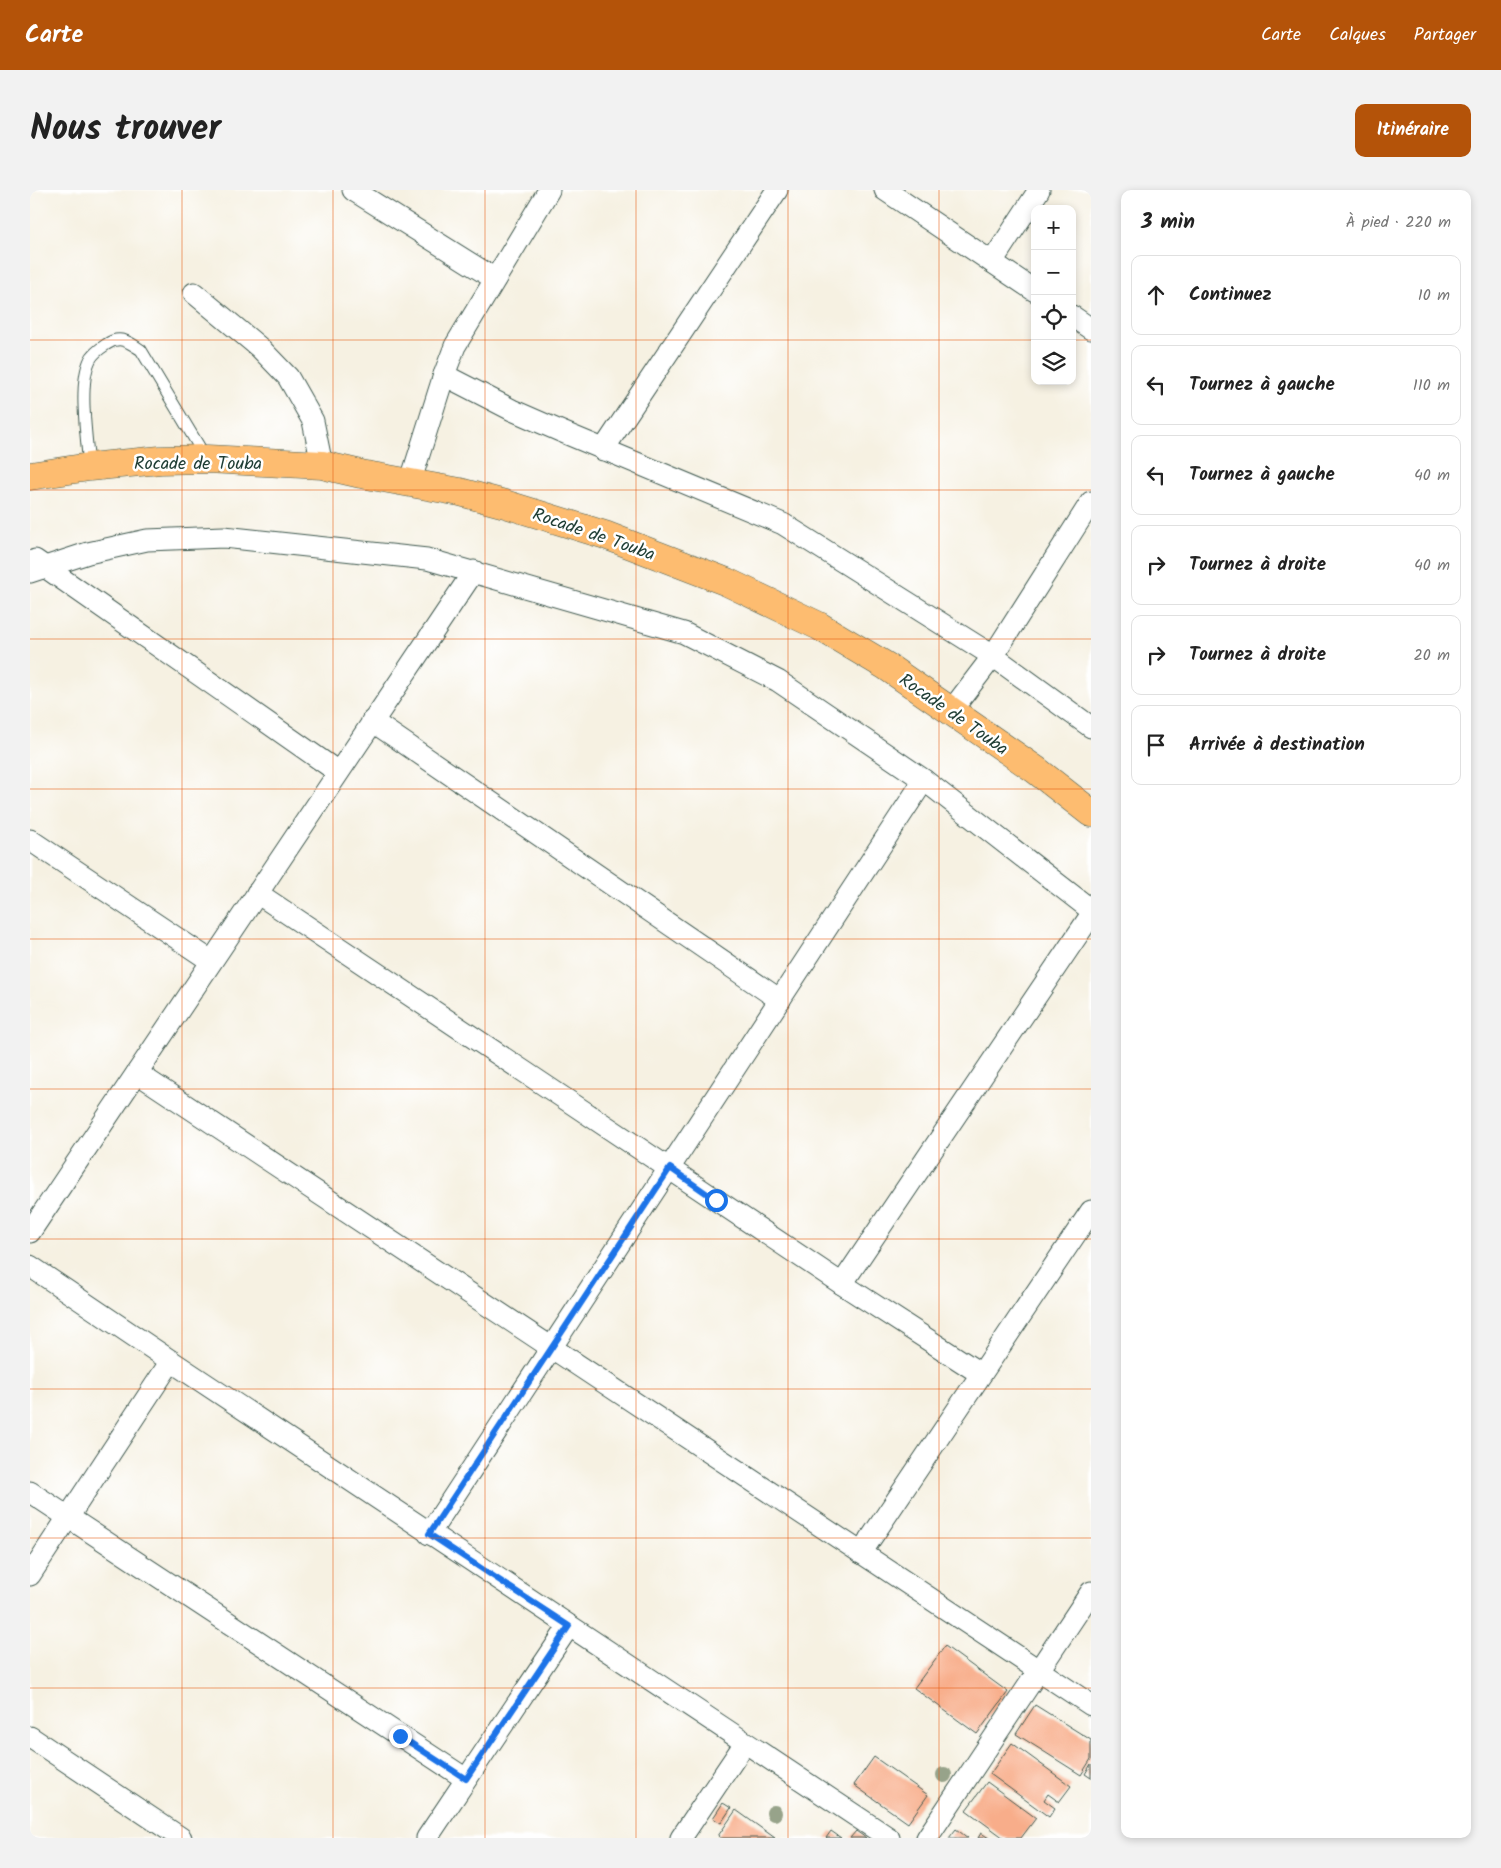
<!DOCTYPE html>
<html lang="fr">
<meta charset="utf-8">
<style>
:root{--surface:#fff;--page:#f2f2f2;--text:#222;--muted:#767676;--line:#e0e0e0;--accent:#b45309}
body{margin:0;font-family:Kalam,sans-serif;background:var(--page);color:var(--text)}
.controls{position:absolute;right:15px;top:15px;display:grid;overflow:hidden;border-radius:10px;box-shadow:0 2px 8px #0003}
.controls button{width:45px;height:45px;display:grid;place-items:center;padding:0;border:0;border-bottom:1px solid var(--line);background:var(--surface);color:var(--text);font:25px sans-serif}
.stop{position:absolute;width:15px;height:15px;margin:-11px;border:4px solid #1a73e8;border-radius:50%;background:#fff}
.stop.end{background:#1a73e8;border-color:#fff;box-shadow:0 1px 5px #0008}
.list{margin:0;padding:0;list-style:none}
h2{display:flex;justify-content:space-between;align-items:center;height:65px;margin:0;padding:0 20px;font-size:21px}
h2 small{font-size:16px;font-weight:400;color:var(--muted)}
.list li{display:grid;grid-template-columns:32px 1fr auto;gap:15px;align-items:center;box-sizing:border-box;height:80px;margin:0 10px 10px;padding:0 10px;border:1px solid var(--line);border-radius:10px}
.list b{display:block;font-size:19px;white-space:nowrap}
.list em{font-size:16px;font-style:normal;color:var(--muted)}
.icon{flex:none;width:28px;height:28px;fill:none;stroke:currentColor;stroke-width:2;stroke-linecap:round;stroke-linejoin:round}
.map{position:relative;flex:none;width:1061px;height:1648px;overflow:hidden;border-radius:10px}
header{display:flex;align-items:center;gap:30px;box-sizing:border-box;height:70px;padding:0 25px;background:var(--accent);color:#fff}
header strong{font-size:24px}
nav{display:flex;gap:28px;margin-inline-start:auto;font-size:18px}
.intro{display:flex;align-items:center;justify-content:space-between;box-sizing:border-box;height:120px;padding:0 30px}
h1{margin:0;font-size:35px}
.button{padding:12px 22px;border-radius:10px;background:var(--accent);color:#fff;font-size:18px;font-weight:700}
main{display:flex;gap:30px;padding:0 30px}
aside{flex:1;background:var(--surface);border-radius:10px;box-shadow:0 2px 8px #0003}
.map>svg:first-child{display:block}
.building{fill:#f8ad8a}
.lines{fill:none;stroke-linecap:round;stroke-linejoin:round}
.service-casing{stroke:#3f584e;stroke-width:13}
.minor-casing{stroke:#3f584e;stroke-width:23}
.primary-casing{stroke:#3f584e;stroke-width:29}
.service{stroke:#fff;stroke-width:11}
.minor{stroke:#fff;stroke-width:21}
.primary{stroke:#fdbc70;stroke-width:28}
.tree{fill:#97a38a}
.route{stroke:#1a73e8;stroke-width:6}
.grid{fill:none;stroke:#e8590c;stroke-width:1;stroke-opacity:0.55}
.labels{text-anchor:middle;stroke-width:5;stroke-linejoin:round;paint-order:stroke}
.street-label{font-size:18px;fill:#1f3d34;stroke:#fff}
</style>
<header>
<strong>Carte</strong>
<nav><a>Carte</a><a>Calques</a><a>Partager</a></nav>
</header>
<div class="intro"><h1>Nous trouver</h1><a class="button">Itinéraire</a></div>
<main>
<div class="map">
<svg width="1061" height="1648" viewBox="0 0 1061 1648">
<rect width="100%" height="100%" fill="#fff"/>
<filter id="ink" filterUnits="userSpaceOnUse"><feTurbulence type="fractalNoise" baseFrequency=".02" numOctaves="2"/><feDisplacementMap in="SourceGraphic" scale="10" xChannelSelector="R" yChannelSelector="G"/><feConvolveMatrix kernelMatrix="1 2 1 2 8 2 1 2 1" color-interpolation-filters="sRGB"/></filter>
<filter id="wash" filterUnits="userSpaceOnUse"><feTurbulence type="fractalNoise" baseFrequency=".0096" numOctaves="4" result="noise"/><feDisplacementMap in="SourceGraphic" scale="20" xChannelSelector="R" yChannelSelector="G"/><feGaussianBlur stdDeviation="1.12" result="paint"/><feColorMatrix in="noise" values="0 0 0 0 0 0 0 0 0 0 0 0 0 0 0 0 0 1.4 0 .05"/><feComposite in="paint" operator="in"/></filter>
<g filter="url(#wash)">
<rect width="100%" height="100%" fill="#f6f1e2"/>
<g id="blocks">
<g class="building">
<polygon points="915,1456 978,1502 947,1544 884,1498"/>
<polygon points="1005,1515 1061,1550 1061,1569 1051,1585 986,1544"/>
<polygon points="982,1553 1041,1596 1029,1612 1018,1604 1014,1610 1025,1618 1019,1627 960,1584"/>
<polygon points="844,1567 898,1605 878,1633 824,1595"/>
<polygon points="1061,1574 1061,1588 1055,1584"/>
<polygon points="957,1592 1006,1628 991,1648 974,1648 936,1620"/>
<polygon points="693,1613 701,1618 691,1633 683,1628"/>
<polygon points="706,1620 745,1648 691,1648 688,1646"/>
<polygon points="926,1639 938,1648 919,1648"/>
<polygon points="801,1641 811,1648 796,1648"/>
<polygon points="826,1641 836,1648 820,1648"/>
<polygon points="951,1643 959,1648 948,1648"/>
</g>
</g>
</g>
<g filter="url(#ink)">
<use href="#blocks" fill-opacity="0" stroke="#3f584e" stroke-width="1"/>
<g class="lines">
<g class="service-casing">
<path id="service" d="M59,277C57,248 48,195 60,170C63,163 71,158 77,154C90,145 99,152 111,160L176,268"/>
</g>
<g class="minor-casing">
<g id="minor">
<polyline points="323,0 465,89"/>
<polyline points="855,0 1005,101"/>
<polyline points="962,72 1009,0"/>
<polyline points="164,103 230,158 258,187 283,231 292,275"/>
<polyline points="1042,126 1061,139"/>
<polyline points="414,185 482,220 530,241 753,334 963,466 1061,537"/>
<polyline points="573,260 747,0"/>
<polyline points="380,293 414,185 425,156 519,0"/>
<polyline points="5,370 308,582"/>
<polyline points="0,382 58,363 117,350 194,347 397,369 654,443 748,491 894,590 1061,720"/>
<polyline points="921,521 963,466 1061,312"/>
<polyline points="342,531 750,810"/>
<polyline points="0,650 181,771"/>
<polyline points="227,703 812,1094 951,1184"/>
<polyline points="107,883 1061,1515"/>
<polyline points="0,1042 444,381"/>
<polyline points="0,1076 141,1171 859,1648"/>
<polyline points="812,1094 1061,725"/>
<polyline points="0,1302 436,1589"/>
<polyline points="399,1344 894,590"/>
<polyline points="831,1363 1061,1021"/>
<polyline points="0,1385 141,1171"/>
<polyline points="0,1547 151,1648"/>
<polyline points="397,1648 539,1436"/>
<polyline points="651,1648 715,1553"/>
<polyline points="897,1648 1061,1402"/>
</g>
</g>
<g class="primary-casing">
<polyline id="primary" points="0,286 59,277 130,270 177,269 292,275 331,284 430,302 475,314 575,345 697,392 789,436 856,476 1006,580 1061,623"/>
</g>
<use href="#service" class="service"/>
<use href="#minor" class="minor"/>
<use href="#primary" class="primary"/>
</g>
<g class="tree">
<circle cx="914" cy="1585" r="8"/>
<circle cx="744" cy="1623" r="8"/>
</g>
</g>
<g class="lines" filter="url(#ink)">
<polyline class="route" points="370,1546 436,1589 539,1436 399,1344 640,978 686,1010"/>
</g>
<path class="grid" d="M152,0V1648M303,0V1648M455,0V1648M606,0V1648M758,0V1648M909,0V1648M0,150H1005M1042,150H1061M0,300H1061M0,449H1061M0,599H1061M0,749H1061M0,899H1061M0,1049H1061M0,1199H1061M0,1348H1061M0,1498H1061"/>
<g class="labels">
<g class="street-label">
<text x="168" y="279">Rocade de Touba</text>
<text transform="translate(564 344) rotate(19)" y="6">Rocade de Touba</text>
<text transform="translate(924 524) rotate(35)" y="6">Rocade de Touba</text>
</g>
</g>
</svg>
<div class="controls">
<button>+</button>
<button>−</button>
<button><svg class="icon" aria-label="locate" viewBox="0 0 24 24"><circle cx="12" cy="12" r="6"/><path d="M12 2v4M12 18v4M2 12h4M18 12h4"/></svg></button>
<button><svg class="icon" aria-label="layers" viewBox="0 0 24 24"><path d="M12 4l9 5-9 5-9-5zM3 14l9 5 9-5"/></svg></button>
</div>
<div class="stop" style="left:686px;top:1010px"></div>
<div class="stop end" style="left:370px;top:1546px"></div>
</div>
<aside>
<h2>3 min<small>À pied · 220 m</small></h2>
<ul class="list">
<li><svg class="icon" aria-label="ahead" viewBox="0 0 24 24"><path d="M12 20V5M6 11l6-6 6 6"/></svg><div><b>Continuez</b></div><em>10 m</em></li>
<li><svg class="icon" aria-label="left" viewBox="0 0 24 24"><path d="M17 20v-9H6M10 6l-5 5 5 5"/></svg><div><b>Tournez à gauche</b></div><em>110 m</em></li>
<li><svg class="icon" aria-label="left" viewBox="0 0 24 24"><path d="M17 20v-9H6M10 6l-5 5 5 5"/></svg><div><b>Tournez à gauche</b></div><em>40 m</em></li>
<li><svg class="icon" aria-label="right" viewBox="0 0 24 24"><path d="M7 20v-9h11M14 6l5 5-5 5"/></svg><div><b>Tournez à droite</b></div><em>40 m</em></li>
<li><svg class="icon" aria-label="right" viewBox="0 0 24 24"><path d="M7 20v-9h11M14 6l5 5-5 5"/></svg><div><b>Tournez à droite</b></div><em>20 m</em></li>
<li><svg class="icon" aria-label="arrive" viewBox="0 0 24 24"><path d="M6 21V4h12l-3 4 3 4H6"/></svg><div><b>Arrivée à destination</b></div></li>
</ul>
</aside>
</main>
